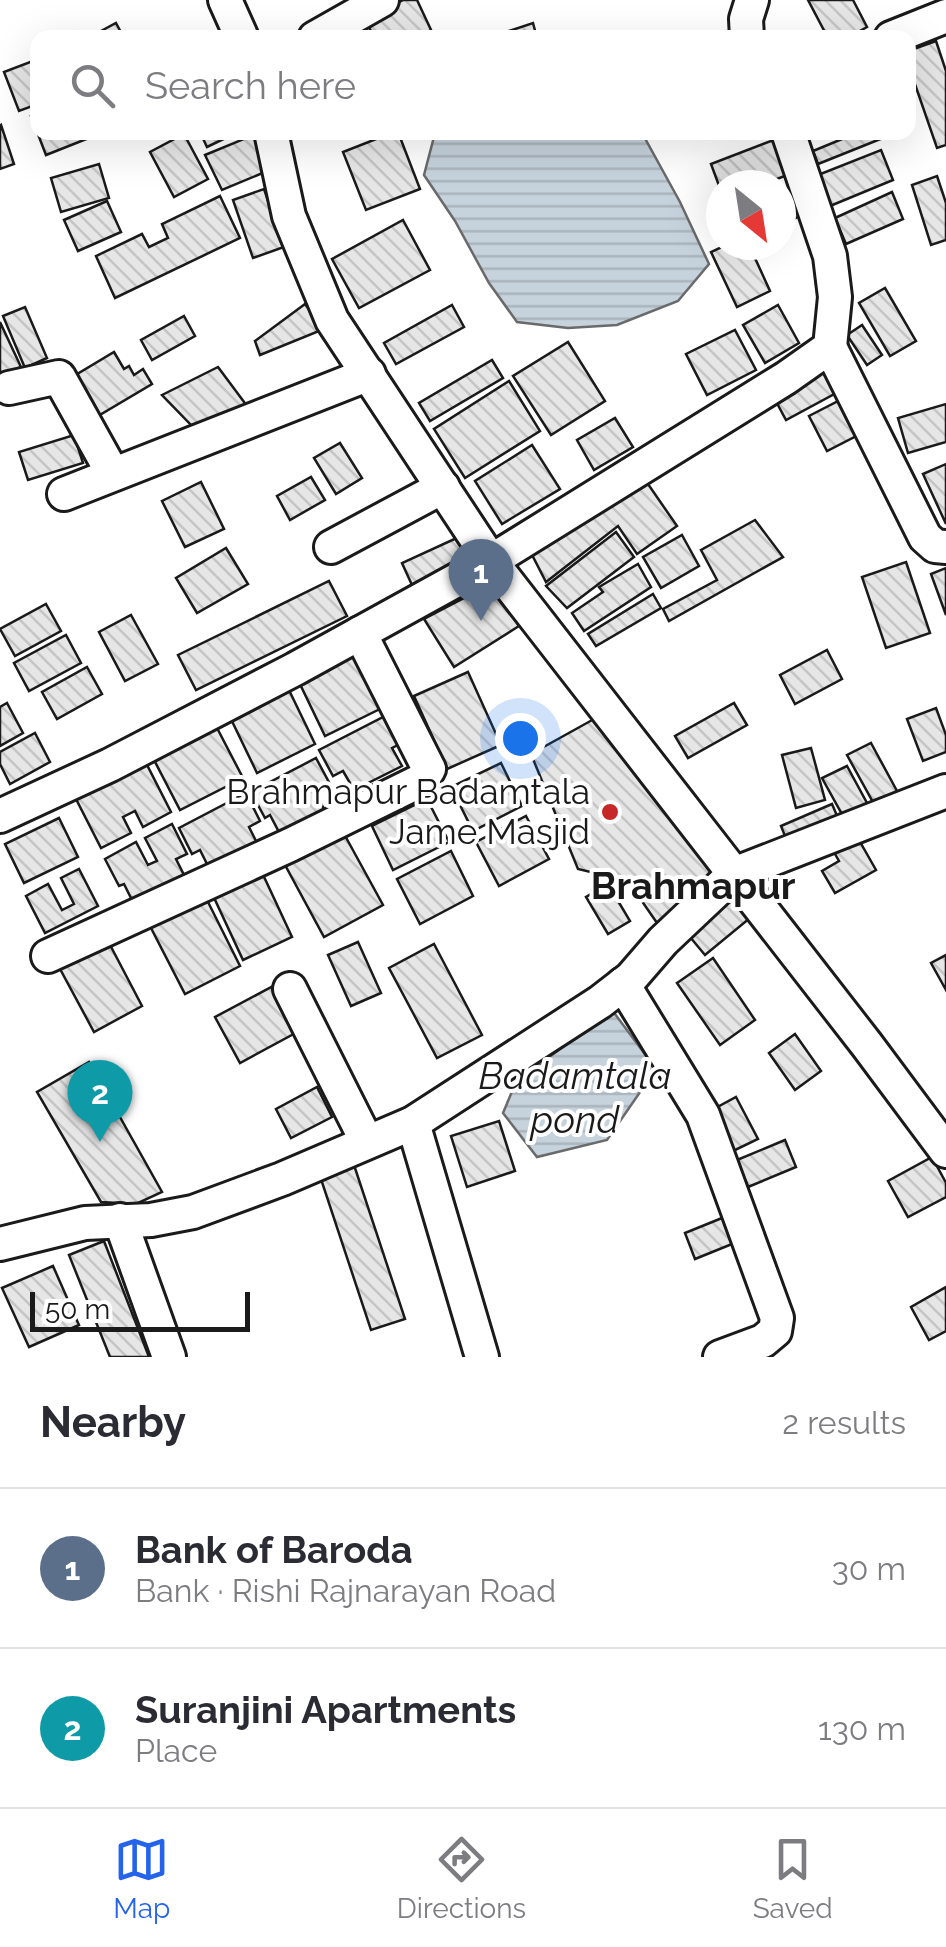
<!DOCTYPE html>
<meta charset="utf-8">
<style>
:root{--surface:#fff;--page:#f2f2f3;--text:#2b2b33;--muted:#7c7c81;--line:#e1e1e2;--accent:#2563eb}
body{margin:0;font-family:Raleway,sans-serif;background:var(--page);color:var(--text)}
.compass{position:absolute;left:706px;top:170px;width:90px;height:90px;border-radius:50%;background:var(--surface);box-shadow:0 10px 40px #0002;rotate:150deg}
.scale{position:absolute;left:30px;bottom:25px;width:220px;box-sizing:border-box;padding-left:10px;border:5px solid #1a1a1a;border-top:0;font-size:28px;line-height:35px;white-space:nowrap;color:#1a1a1a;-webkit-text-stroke:8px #fff;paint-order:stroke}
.you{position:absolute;left:520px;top:738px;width:35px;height:35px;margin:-25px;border:8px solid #fff;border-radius:50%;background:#1a73e8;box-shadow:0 0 0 15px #1a73e833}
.badge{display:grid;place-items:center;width:65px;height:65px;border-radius:50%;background:var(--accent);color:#fff;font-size:32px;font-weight:700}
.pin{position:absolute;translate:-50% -82px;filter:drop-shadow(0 2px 5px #0008)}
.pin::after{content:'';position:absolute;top:52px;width:35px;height:30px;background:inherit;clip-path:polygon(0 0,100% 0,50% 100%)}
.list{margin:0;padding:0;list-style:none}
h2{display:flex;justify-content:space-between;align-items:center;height:130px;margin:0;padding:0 40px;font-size:42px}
h2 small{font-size:32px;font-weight:400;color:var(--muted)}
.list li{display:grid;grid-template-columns:65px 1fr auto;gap:30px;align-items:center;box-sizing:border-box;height:160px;padding:0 40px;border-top:2px solid var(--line)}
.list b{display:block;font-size:38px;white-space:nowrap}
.list p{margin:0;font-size:32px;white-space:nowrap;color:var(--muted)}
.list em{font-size:32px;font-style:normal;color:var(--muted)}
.icon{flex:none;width:55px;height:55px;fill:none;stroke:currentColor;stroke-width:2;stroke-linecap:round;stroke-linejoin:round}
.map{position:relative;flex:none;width:946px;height:1357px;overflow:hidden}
.search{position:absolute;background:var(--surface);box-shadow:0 10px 40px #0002;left:30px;right:30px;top:30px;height:110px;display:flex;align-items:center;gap:25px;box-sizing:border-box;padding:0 35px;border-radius:20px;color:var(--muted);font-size:38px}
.sheet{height:450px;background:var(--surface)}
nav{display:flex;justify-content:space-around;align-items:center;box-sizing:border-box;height:140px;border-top:2px solid var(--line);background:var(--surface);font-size:28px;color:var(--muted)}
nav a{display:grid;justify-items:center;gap:5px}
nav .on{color:var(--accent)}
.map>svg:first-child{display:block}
.water{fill:url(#water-rules);stroke:#6a6a6a;stroke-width:2.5}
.building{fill:url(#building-back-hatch);stroke:#1a1a1a;stroke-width:2.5}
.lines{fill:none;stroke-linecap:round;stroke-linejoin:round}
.minor-casing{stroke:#1a1a1a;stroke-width:38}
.minor{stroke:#fff;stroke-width:32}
.poi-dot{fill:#c62828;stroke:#fff;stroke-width:4}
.labels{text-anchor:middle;stroke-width:8;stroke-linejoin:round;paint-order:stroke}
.poi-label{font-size:35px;fill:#1a1a1a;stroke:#fff;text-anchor:end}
.neighbourhood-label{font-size:38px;font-weight:bold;fill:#1a1a1a;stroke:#fff}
.water-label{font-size:38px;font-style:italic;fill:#1a1a1a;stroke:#fff}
</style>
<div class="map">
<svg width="946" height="1357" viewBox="0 0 946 1357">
<defs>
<pattern id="water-rules" width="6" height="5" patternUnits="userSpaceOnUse" patternTransform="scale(2.5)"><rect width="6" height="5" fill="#c6d2dc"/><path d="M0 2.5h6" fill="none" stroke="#aab4bc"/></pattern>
<pattern id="building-back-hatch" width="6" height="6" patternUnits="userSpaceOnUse" patternTransform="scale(2.5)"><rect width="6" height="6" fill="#e6e6e6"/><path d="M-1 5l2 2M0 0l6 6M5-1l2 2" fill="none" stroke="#c5c5c5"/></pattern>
</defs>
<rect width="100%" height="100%" fill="#fff"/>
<g class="water">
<polygon points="435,133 642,133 680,202 709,264 678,301 617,325 568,328 517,322 489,283 455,221 424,175"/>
<polygon points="612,1010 656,1069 607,1140 537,1157 503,1113 516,1082"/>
</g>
<g class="building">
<polygon points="403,0 417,0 431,30 415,38 374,38 365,18"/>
<polygon points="808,0 853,0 867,27 847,38 828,38"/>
<polygon points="116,23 124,38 88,38"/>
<polygon points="533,23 537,38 494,38 494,36"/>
<polygon points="936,41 946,71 946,145 937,148 908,64 908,51"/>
<polygon points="38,59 38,104 19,111 4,72"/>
<polygon points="38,113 38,132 87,132 89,138 46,155 31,116"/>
<polygon points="1,125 14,164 0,169 0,126"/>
<polygon points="200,132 238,132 207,147"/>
<polygon points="394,132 398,132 420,189 366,210 343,152"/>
<polygon points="859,132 881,132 883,138 818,164 813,151"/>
<polygon points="184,134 208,179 174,197 150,152"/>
<polygon points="256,134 265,172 222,190 205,155"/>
<polygon points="776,139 790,174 761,185 721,185 721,191 711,164"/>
<polygon points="881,150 893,180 830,206 818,175"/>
<polygon points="99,164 109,198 61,212 51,178"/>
<polygon points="937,176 946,203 946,240 931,245 912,185"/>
<polygon points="781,186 796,218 781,225"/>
<polygon points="264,189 284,247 253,258 233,200"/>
<polygon points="892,192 903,219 846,244 835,218"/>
<polygon points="220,196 240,238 115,298 96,256 142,234 149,247 168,238 162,224"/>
<polygon points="107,201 121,232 78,251 64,220"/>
<polygon points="403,220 430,270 359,308 332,259"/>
<polygon points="726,245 749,245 770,291 737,307 711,252"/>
<polygon points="885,288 916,341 890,356 859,303"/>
<polygon points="305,304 324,329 260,355 255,341"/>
<polygon points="452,305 464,327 396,364 384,343"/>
<polygon points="778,305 799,343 765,363 743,325"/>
<polygon points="25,307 47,358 25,368 3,316"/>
<polygon points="184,316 195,336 152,360 141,340"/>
<polygon points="0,322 21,367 0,376"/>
<polygon points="862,325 882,355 867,365 847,335"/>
<polygon points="735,330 756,370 707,395 686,354"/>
<polygon points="568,342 605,401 551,435 513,376"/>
<polygon points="114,352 124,369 129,366 134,375 143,369 152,384 98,416 74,376"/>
<polygon points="492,360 503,378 430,421 419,403"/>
<polygon points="822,364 838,392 786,420 771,392"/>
<polygon points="218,367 250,410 196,430 162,395"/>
<polygon points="509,381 540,431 465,478 434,429"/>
<polygon points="850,395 868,430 827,451 809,416"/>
<polygon points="946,404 946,442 908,453 898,418"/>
<polygon points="615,418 633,447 594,470 577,440"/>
<polygon points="74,435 83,463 28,480 19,452"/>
<polygon points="340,443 362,478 336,494 314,458"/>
<polygon points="532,445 560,489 502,524 475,481"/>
<polygon points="946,464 946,524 923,474"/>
<polygon points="639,471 677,526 637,554 618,526 546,582 528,547"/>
<polygon points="311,477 325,500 290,520 277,496"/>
<polygon points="201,482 224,529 185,547 162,501"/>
<polygon points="755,520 783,557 669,621 663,609 717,580 701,550"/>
<polygon points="616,532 634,557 567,608 546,586"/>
<polygon points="682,535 699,566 661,588 643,557"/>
<polygon points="461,536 470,558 412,585 402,563"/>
<polygon points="226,548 248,584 197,613 176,578"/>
<polygon points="906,562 930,633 886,648 862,577"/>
<polygon points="638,564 651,587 584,631 572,613 603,592 599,587"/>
<polygon points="946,568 946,615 931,574"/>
<polygon points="329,581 347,616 196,690 178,655"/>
<polygon points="491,584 519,626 454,667 424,619"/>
<polygon points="653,594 661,608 596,646 588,634"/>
<polygon points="46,604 61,631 15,656 0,629"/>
<polygon points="131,615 158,664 125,681 99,632"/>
<polygon points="66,635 81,663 29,691 14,663"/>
<polygon points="827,650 842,679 795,704 780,675"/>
<polygon points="363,652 388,705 325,736 299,682"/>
<polygon points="87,667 102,694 57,719 42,692"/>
<polygon points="468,672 501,745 447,769 414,696"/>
<polygon points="288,688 315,744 257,773 230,717"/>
<polygon points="7,703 23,733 0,746 0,707"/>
<polygon points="734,703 747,725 688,758 675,736"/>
<polygon points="936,708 946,735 946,752 923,761 907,719"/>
<polygon points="389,714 404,742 392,748 402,766 354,790 343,771 333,776 319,750"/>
<polygon points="594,719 719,881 664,933 628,881 578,869 531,754"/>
<polygon points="216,726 243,778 180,810 153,758"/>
<polygon points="35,733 50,762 10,784 0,764 0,752"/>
<polygon points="871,743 897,791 874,804 847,755"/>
<polygon points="811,748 825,800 796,808 782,755"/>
<polygon points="316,758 331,786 316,794 324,809 279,832 270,815 265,818 251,792"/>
<polygon points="144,759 171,812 143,827 135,811 123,817 131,833 101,848 74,795"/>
<polygon points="501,763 522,806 473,831 451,787"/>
<polygon points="847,766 867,803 843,816 822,778"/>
<polygon points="246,793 260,821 249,827 258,845 210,870 200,850 192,854 179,828"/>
<polygon points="427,799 449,842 393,870 372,826"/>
<polygon points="832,804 838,818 787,841 781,826"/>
<polygon points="526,816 549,859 499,886 476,842"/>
<polygon points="59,818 78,857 24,883 5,844"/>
<polygon points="172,824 187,854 176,859 185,877 134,904 124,884 119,886 105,859 136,842 148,865 157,861 145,838"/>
<polygon points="343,832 383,905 324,937 284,863"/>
<polygon points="855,833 876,870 835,893 822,871 839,861 831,847"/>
<polygon points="451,851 473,896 420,924 397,879"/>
<polygon points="259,866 292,937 243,960 210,889"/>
<polygon points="79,869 98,906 45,933 26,896 48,884 62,910 74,904 61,878"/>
<polygon points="608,884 630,921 608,934 586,897"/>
<polygon points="734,890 750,918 705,955 685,931"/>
<polygon points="206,898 240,966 185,994 150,926"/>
<polygon points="108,941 142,1006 94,1032 59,967"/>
<polygon points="358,942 381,993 351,1006 328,955"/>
<polygon points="434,944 482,1035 437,1058 389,968"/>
<polygon points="946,955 946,990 931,963"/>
<polygon points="713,958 755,1020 720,1045 677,983"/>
<polygon points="277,984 301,1030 240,1063 215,1017"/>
<polygon points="795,1034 821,1071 795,1090 769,1053"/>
<polygon points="89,1062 162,1192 136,1204 101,1202 37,1092"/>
<polygon points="317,1087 332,1117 291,1138 276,1109"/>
<polygon points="736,1097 758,1139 733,1151 712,1110"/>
<polygon points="499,1121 515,1171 467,1187 451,1136"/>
<polygon points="785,1140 796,1167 748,1187 737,1160"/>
<polygon points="932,1157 946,1183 946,1197 908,1217 888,1181"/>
<polygon points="352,1159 405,1319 371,1330 318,1170"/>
<polygon points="727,1216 737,1242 695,1259 685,1233"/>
<polygon points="104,1241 149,1357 110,1357 69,1255"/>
<polygon points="53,1266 79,1325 29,1347 2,1288"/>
<polygon points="946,1287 946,1331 929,1340 911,1307"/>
</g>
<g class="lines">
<g class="minor-casing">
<g id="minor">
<polyline points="225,0 242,38"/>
<polyline points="315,38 382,0"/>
<polyline points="747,38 746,19 752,0"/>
<polyline points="891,38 946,16"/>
<polyline points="271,132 289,216 332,320 491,561 867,1045 946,1151"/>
<polyline points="830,347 925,537 935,546 946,547"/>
<polyline points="9,388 59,377 113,474"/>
<polyline points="64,494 369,374"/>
<polyline points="331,547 443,487"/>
<polyline points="0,816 110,765 295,669 491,561 786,378 830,347 835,297 830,256 788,132"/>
<polyline points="48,956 290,845 422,780 429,769 360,633"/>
<polyline points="623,984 703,1115 777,1318 775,1331 763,1341 720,1357"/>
<polyline points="290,989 367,1142"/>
<polyline points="413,1123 482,1357"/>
<polyline points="120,1220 169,1357"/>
<polyline points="0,1244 85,1223 151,1220 193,1212 282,1179 413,1123 600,1002 631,978 663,941 734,874 946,791"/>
</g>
</g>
<use href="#minor" class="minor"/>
</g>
<circle class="poi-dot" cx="610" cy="812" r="10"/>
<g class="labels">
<g class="poi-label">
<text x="590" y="804">Brahmapur Badamtala<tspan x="590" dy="40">Jame Masjid</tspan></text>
</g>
<g class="neighbourhood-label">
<text x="693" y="899">Brahmapur</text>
</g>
<g class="water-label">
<text x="575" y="1089">Badamtala<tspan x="575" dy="44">pond</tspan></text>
</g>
</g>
</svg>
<svg class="compass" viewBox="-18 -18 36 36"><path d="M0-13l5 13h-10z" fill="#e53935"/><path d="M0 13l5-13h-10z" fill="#7c7c81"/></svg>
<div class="scale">50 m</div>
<div class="you"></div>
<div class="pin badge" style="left:481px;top:621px;background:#5c6f8a">1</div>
<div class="pin badge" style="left:100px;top:1142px;background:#0f9aa8">2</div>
<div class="search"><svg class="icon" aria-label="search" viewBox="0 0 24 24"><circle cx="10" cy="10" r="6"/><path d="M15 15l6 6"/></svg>Search here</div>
</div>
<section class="sheet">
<h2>Nearby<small>2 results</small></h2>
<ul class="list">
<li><span class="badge" style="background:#5c6f8a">1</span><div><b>Bank of Baroda</b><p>Bank · Rishi Rajnarayan Road</p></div><em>30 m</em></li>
<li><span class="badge" style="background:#0f9aa8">2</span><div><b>Suranjini Apartments</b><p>Place</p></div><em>130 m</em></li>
</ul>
</section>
<nav>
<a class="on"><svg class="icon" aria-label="map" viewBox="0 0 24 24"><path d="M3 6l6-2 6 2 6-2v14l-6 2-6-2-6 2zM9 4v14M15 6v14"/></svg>Map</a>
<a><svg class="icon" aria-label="directions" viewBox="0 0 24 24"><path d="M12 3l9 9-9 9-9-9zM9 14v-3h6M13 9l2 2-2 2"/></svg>Directions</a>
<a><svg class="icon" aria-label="saved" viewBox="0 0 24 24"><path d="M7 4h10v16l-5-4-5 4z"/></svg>Saved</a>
</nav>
